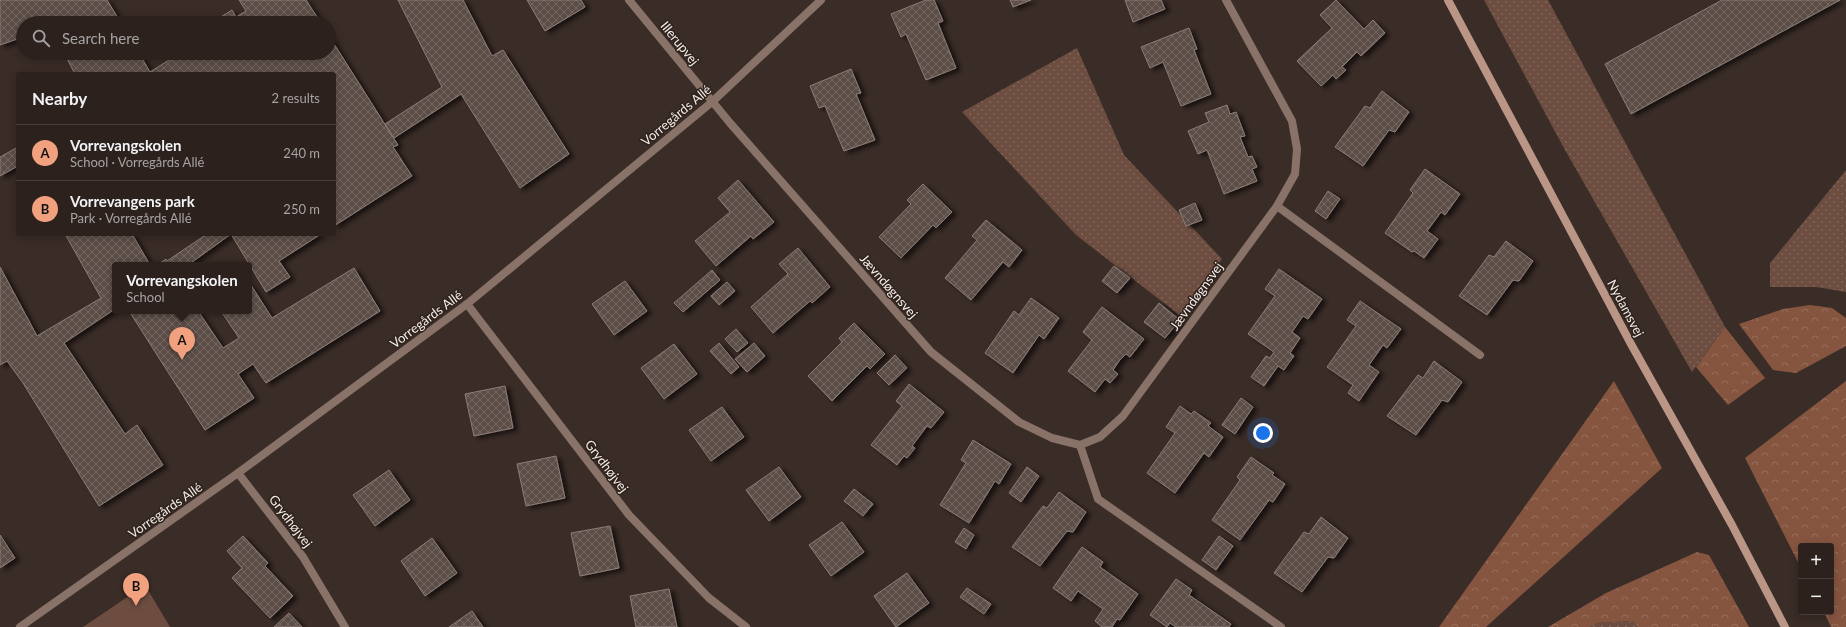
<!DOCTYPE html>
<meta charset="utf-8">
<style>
:root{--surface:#2c211d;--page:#342926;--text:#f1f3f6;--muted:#a6a3a4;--line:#483e3b;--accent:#f2a17e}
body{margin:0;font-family:Lato,sans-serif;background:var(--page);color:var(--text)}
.controls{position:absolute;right:12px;bottom:12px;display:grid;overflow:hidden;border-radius:4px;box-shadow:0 2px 10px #0003}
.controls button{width:36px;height:36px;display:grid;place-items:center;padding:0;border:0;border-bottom:1px solid var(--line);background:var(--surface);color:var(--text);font:20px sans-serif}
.you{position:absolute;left:1263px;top:433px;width:14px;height:14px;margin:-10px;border:3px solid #fff;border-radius:50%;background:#1a73e8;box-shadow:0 0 0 6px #1a73e833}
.badge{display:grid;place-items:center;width:26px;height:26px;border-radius:50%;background:var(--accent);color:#111;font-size:13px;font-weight:700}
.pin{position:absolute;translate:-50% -33px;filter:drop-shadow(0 1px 2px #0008)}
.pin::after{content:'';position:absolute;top:21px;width:14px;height:12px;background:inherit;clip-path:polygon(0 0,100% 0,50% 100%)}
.popup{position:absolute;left:112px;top:262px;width:140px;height:52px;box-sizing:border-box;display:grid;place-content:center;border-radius:4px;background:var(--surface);filter:drop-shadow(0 1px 3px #0005);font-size:13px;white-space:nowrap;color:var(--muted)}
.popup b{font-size:15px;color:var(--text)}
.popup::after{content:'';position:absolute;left:50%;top:100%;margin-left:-8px;border:8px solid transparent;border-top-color:var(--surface)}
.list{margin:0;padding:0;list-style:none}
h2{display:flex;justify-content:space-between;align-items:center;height:52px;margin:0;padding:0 16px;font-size:17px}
h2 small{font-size:13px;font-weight:400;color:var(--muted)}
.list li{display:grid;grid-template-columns:26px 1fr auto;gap:12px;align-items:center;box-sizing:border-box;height:56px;padding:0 16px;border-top:1px solid var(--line)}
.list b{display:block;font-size:15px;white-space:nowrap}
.list p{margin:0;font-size:13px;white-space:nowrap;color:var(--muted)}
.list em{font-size:13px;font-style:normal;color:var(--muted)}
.icon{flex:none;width:22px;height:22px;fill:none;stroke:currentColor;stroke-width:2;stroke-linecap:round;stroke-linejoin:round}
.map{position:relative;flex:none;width:1846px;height:627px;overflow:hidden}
.search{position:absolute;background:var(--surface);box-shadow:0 2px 10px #0003;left:16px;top:16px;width:320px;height:44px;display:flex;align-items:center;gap:10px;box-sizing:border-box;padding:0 14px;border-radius:22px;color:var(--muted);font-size:15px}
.panel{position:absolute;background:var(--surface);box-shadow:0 2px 10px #0003;left:16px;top:72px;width:320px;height:164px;border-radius:4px}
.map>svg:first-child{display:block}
.grass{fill:url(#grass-dots)}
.forest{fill:url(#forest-crowns)}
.green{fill:#6c4d40}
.building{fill:url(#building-cross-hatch);stroke:#8d7d77;filter:url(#shadow)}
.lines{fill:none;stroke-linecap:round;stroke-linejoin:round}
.street{stroke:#897268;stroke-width:8}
.secondary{stroke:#bb9687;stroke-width:8}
.labels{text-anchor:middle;stroke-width:3;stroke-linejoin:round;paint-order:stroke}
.street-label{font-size:13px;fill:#f6ede9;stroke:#2f231d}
</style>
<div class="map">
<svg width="1846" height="627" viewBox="0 0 1846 627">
<defs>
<pattern id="grass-dots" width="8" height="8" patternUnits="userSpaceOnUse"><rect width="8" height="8" fill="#6c4d40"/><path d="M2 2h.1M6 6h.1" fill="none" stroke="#82675c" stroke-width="1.8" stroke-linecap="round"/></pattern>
<pattern id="forest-crowns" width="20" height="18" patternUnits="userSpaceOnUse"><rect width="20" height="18" fill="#865540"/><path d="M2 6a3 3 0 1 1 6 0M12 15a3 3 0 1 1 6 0" fill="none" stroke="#986e5c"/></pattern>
<pattern id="building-cross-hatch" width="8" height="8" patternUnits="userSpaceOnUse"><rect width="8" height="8" fill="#5b4d47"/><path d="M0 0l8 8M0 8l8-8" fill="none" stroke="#736762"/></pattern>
<filter id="shadow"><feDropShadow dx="4.5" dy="2.5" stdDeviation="2" flood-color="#0009"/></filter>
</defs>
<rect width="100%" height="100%" fill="#3a2c27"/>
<g class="grass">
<polygon points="1484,0 1548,0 1725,327 1692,372 1565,150"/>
<polygon points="1077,48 1124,155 1222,259 1182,317 1076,235 962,112"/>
<polygon points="1846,170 1846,292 1816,287 1770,287 1770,263"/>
<polygon points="1633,621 1638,627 1590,627 1596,623"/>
</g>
<g class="forest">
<polygon points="1810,305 1832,308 1846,318 1846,346 1796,373 1773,370 1739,324 1783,309"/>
<polygon points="1725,327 1765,378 1728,405 1696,367"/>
<polygon points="1614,381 1662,468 1486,627 1439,627"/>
<polygon points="1846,381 1846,627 1831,627 1824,612 1831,612 1831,546 1801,546 1801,568 1745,458"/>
<polygon points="1697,552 1709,555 1749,627 1638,627 1633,621 1596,623 1590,627 1548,627 1606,593"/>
</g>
<polygon class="green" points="145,585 170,627 83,627"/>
<g class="building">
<polygon points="0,0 107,0 121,23 23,23 23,37 0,45"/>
<polygon points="239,0 306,0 321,23 211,23 232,10 236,17 246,11"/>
<polygon points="398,0 463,0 492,56 503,50 569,154 520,188 461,94 394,138 385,124 442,87"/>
<polygon points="527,0 581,0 585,7 545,31"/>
<polygon points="926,0 934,0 943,21 938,23 956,68 926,80 906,34 901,37 891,14"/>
<polygon points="1010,0 1031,0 1013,7"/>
<polygon points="1125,0 1161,0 1165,9 1133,22"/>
<polygon points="1336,0 1364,29 1373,20 1385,33 1361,56 1357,52 1342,67 1346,70 1336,79 1333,75 1321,86 1297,61 1332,28 1320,15"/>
<polygon points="1722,0 1840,0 1631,114 1605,64"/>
<polygon points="1189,28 1197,49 1194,50 1211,94 1181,106 1163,62 1150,68 1141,47"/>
<polygon points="329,36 398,145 393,147 412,176 334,226 334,74 75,74 64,53 139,53 150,72 180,53 329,53"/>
<polygon points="851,69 861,93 856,94 875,140 844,151 825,106 819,108 810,86"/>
<polygon points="1382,91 1409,112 1395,132 1389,130 1363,166 1335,147 1365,106 1370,108"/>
<polygon points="1227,105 1230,114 1236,112 1245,136 1240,137 1248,157 1252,156 1257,167 1252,169 1257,181 1224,194 1207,150 1198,154 1188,131 1209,122 1205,113"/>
<polygon points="18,147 18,166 0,176 0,157"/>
<polygon points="1425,169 1460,194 1445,215 1441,212 1427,231 1438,239 1424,258 1414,251 1412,252 1385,233 1413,193 1410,190"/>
<polygon points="738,180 774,222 753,239 751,236 716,266 695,241 730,212 718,198"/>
<polygon points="923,184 952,212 936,228 933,225 901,258 879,237 911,204 907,200"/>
<polygon points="1328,191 1340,199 1326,219 1315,211"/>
<polygon points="1195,203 1202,220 1186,226 1179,210"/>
<polygon points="986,220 1022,250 1009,267 1003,262 971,300 945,278 977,240 972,236"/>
<polygon points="65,234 132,234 150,265 115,265 115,309 64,343 125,434 137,425 163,465 99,506 23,383 7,361 0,365 0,267 37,336 101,298"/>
<polygon points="207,234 231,234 188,265 157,265 166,259 167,261"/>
<polygon points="231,234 321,234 279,261 290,277 266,292"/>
<polygon points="1506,241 1533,261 1519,281 1513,280 1487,315 1459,296 1489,255 1494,257"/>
<polygon points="798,248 830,287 812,303 810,301 773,333 751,307 788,274 779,264"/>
<polygon points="1114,266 1130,278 1117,293 1102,281"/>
<polygon points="354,268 380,311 266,383 253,364 238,374 254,398 205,430 129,311 198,311 223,348 239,338 221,311 249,311 249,282 272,318"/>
<polygon points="1279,269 1322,299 1308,319 1303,316 1292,332 1300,338 1290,353 1294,356 1288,364 1284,370 1278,366 1264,386 1251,377 1266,356 1270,358 1274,352 1248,334 1275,296 1265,289"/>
<polygon points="712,270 720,280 683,312 674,303"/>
<polygon points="625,281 647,311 614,335 592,304"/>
<polygon points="727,282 735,291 719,305 711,296"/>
<polygon points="1031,298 1059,318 1044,339 1039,335 1013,373 985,353 1014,311 1019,315"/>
<polygon points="1360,301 1401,329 1387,348 1383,345 1369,365 1379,372 1359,401 1348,393 1353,385 1327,367 1356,326 1347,320"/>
<polygon points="1159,303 1180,320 1165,338 1144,322"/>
<polygon points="1102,307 1144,339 1130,357 1126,354 1119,361 1113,370 1118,374 1110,383 1105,379 1095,392 1068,371 1092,340 1083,332"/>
<polygon points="854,323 885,354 870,369 867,366 832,401 808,376 842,342 839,338"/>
<polygon points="736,329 748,343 737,352 725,339"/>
<polygon points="719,343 739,367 731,374 710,351"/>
<polygon points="754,343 765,356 747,372 735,359"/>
<polygon points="674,344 697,374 664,399 641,368"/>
<polygon points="895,355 907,368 889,385 877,373"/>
<polygon points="1434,361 1462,382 1448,402 1442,400 1416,435 1387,416 1418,375 1423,378"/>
<polygon points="909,384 944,412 931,428 927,426 912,446 915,448 907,458 904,456 897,465 871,445 902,406 896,401"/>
<polygon points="505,386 513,428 474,436 465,394"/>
<polygon points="1241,398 1253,407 1235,434 1222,425"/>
<polygon points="1180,406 1191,414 1194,411 1211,423 1208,426 1223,437 1209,457 1204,453 1175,493 1147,473 1175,433 1166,427"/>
<polygon points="722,407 744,437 711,461 689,430"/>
<polygon points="973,440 1011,464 999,484 995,481 969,523 940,505 966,463 961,460"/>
<polygon points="556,456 565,498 526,506 517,464"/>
<polygon points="1251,457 1274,473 1272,475 1285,484 1273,502 1269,500 1240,540 1212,520 1240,480 1237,477"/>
<polygon points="779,467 801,497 769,521 746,490"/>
<polygon points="1027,467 1039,476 1021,502 1009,493"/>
<polygon points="389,470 410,500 375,526 353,495"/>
<polygon points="854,489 873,504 863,516 844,501"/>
<polygon points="1059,492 1086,512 1073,532 1067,531 1040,566 1012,547 1043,506 1047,508"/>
<polygon points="1321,517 1348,538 1334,558 1328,557 1302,592 1274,573 1304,532 1309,534"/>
<polygon points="842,522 864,552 831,576 809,545"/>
<polygon points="610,526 619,568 580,576 571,533"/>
<polygon points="964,528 974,535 966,549 955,542"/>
<polygon points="0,535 15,558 0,568"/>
<polygon points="243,536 268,563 265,566 293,596 270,618 232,578 242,568 227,551"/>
<polygon points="1219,536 1233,546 1216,570 1202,560"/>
<polygon points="432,538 457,573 425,596 401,561"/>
<polygon points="1082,547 1103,562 1100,567 1138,594 1120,620 1117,619 1112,627 1102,627 1095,621 1103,609 1078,591 1071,601 1053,588"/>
<polygon points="907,573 929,603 896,627 874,596"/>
<polygon points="1176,579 1192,590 1189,595 1231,624 1229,627 1176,627 1170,623 1167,627 1150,615"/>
<polygon points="967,588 991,604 984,614 960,597"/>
<polygon points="669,589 677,627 636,627 630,596"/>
<polygon points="472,611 483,627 449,627"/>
<polygon points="289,613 302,627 274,627"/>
</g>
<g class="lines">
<g class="street">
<polyline points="629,0 730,123 931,352 1019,422 1052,438 1080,445 1100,437 1123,416 1277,206 1295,174 1297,149 1292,121 1226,0"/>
<polyline points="1277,206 1480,355"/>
<polyline points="467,304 629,515 709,598 746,627"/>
<polyline points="1080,445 1098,499 1281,627"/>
<polyline points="238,473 303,557 345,627"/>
<polyline points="20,627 238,473 467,304 712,102 821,0"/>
</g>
<polyline class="secondary" points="1448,0 1631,344 1732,525 1785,627"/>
</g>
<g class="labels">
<g class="street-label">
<text transform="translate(680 43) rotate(51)" y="5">Illerupvej</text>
<text transform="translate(676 115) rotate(-40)" y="5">Vorregårds Allé</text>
<text transform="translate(889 286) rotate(49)" y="5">Jævndøgnsvej</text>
<text transform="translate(1196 296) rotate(-54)" y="5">Jævndøgnsvej</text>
<text transform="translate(1626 308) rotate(62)" y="5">Nydamsvej</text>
<text transform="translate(426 319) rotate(-37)" y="5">Vorregårds Allé</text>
<text transform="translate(607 466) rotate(53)" y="5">Grydhøjvej</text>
<text transform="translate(165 510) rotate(-35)" y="5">Vorregårds Allé</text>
<text transform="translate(291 521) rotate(53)" y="5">Grydhøjvej</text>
</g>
</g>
</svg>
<div class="controls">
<button>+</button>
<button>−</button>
</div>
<div class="you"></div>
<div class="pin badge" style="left:182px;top:360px">A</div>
<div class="popup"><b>Vorrevangskolen</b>School</div>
<div class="pin badge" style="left:136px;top:606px">B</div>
<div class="search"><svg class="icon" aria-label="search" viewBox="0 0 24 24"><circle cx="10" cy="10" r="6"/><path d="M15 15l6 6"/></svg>Search here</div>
<section class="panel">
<h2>Nearby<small>2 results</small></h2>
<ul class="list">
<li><span class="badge">A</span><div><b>Vorrevangskolen</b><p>School · Vorregårds Allé</p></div><em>240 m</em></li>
<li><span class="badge">B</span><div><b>Vorrevangens park</b><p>Park · Vorregårds Allé</p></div><em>250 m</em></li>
</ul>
</section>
</div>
